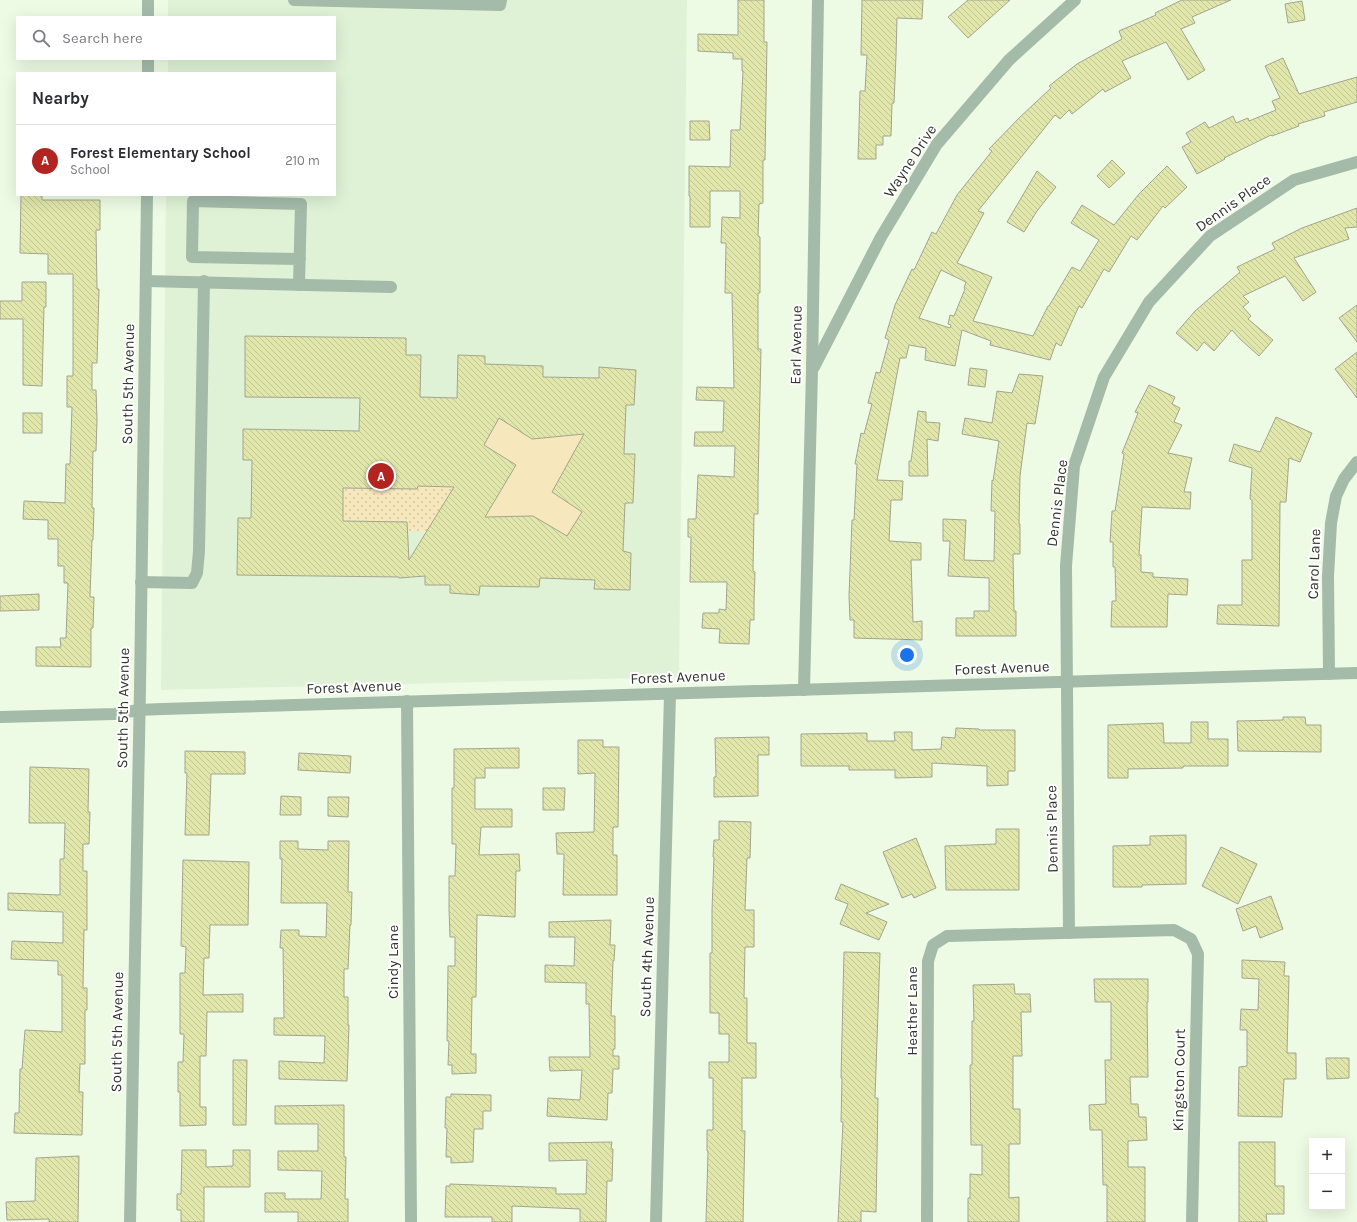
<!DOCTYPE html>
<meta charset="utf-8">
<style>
:root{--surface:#fff;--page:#f7f7f7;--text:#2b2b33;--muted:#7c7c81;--line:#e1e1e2;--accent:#b32421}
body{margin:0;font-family:Karla,sans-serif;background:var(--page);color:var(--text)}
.controls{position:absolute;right:12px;bottom:12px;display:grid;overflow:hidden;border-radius:0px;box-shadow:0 4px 16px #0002}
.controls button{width:36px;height:36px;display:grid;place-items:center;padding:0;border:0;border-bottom:1px solid var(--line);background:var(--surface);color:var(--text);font:20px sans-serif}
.you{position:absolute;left:907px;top:655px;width:14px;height:14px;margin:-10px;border:3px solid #fff;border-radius:50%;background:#1a73e8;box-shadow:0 0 0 6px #1a73e833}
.badge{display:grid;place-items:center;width:26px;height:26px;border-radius:50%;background:var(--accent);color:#fff;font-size:13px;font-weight:700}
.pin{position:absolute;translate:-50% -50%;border:2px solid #fff;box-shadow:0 1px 4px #0006}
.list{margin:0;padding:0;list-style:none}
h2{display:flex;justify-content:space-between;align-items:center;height:52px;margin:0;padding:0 16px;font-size:17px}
h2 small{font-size:13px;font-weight:400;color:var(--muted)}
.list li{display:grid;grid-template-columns:26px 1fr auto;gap:12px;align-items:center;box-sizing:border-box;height:72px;padding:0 16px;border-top:1px solid var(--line)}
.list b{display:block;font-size:15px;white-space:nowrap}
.list p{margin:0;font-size:13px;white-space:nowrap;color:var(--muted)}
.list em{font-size:13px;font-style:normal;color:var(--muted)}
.icon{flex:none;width:22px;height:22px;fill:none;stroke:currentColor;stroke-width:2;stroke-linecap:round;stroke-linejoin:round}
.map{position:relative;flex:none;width:1357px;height:1222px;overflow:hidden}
.search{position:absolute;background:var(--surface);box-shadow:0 4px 16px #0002;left:16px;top:16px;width:320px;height:44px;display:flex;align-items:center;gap:10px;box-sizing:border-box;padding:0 14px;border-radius:0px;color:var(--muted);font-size:15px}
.panel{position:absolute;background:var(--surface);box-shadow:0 4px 16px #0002;left:16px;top:72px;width:320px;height:124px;border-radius:0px}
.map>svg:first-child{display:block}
.built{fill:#dff2d5}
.grass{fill:url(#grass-dots)}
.park{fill:#f6e7bd}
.building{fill:url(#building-back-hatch);stroke:#a3a58e;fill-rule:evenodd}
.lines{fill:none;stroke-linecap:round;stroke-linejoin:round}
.minor{stroke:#a4bbaa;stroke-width:12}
.labels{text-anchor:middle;stroke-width:4;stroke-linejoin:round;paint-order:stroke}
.street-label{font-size:15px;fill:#31362d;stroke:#fff}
</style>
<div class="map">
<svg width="1357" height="1222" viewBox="0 0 1357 1222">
<defs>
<pattern id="grass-dots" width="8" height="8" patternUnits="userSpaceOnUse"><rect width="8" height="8" fill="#f6e7bd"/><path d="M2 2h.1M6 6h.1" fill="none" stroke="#d3c7a3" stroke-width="1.8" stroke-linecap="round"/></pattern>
<pattern id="building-back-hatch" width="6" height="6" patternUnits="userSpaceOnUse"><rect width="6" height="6" fill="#e1e6ab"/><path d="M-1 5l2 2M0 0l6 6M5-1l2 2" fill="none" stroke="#c2c693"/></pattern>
</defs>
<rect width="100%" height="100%" fill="#edfbe4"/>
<polygon class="built" points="168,0 687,0 679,677 161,690 166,195 335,195 335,73 168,73 168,59 335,59 335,17 168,17"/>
<polygon class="grass" points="418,486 454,487 431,524 431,532 408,531 407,522 343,521 343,488 417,489"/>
<polygon class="park" points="499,418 532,439 553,437 561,424 583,436 552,492 582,512 567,536 484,519 516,466 484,445"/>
<g class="building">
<polygon points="738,0 764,0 764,42 767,42 765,160 763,160 763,203 759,204 758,236 760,237 760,293 758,293 758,349 761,349 758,484 758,514 754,514 753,571 755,572 754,602 754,620 750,620 749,644 719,643 720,629 702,628 703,613 719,613 719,609 726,610 727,582 690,582 691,537 688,537 688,519 696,519 698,475 734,477 735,446 694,446 695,432 723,432 724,401 696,400 697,387 734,388 732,293 725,293 726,243 721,243 722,217 740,218 740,191 710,191 710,227 690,227 690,196 689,196 689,166 730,167 731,130 740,130 743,71 742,71 742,59 733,59 733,53 698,51 698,34 738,35"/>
<polygon points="862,0 923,0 922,19 897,18 896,56 894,103 892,103 891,136 883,136 883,145 876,145 876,159 858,159 860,91 865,91 867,55 861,55"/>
<polygon points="968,0 1010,0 968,38 948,17"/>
<path d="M1182,0H1231L1192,17L1195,23L1181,29L1205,70L1188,80L1166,42L1122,61L1131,78L1105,92L1103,89L1072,114L1069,110L1060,119L1055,115L978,211L984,213L957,263L992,277L973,321L1033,336L1048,306H1049L1072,267L1080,271L1099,240L1071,223L1082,205L1114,225L1139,194L1167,166L1187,187L1165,208L1163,206L1137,240L1131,236L1109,272L1104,269L1082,308L1079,306L1061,346L1056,343L1050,360L990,345L991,341L962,330L955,366L925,360L926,348L909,345L906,358H900L877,480L903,481L902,500H891L889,541L921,543V560H911L913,622L922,621V640L854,638V620H850L849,596L852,520H854L857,464H855L861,433L864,434L872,404L868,403L876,372L880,373L889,340L885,338L895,305L912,269L914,270L932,232L936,234L957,195L992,151L989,149L1019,118L1051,88L1049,86L1077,64L1122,39L1119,31L1156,15L1155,13ZM941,270L966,282L964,288L965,289L954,316L950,315L948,324L951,325L950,328L919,318Z"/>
<polygon points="1302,1 1305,20 1288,23 1285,4"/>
<polygon points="1283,58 1299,94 1357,77 1357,102 1324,112 1325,116 1298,124 1299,126 1272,136 1271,135 1224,158 1225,159 1197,174 1182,147 1191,142 1186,133 1205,122 1209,128 1233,116 1236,123 1248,118 1249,121 1276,110 1272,101 1280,98 1265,66"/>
<polygon points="690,121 709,121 710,140 690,140"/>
<polygon points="1112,160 1125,173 1109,188 1097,176"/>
<polygon points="1037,171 1056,187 1037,211 1024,232 1007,222"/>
<polygon points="21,195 42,195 42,200 100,200 100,230 96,230 97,289 99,289 97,363 92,363 92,390 96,390 97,420 96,451 93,451 92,508 94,508 93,540 92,540 90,597 94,597 93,628 91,628 91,667 36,666 36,647 61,647 60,638 66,638 68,583 64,583 64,566 58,566 58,539 48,539 48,520 23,519 24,501 65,503 66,464 70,464 72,407 67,407 67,376 73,376 73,274 48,274 48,254 20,253"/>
<polygon points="1357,208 1357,227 1345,228 1349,239 1294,258 1316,292 1303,301 1285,276 1243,296 1249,302 1243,307 1251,316 1248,319 1273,340 1259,356 1240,339 1232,330 1214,351 1204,342 1197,351 1176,333 1195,311 1240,272 1237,267 1275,249 1272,243 1302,228"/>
<polygon points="22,282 46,282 46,307 44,307 42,386 23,385 23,319 0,319 0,301 22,301"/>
<polygon points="1357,305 1357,342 1339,318"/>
<path d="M245,336L406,338V355H421L420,397L457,398L458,355L485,356V364L543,366V377L599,378V367L636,370L634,405H626L624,454H635L633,503H625L623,551L631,553L630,590L594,589L595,580L540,578L539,587L480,586L479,595L450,593V585H425V576L399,578V577L237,575L238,518H251L252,460H243V429L359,431L360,398L245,397ZM499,418L532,439L584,434L552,492L582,512L567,536L533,516L485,517L516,465L484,445ZM418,486L454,487L409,560L407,522L343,521V488L417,489Z"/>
<polygon points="1357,352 1357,398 1335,369"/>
<polygon points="970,368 987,370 985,387 968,385"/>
<polygon points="1019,374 1043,376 1035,424 1027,423 1020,476 1019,524 1020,524 1020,554 1013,554 1014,611 1016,611 1016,636 956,636 956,618 974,618 974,611 989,611 989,578 948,576 950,541 943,541 943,519 966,520 964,560 994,561 995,511 991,511 992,480 993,481 999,441 962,434 965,418 992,423 997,391 1012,393"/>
<polygon points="1149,385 1175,397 1172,404 1180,408 1174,422 1182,425 1168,453 1192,458 1184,492 1191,492 1190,509 1142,507 1139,555 1141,555 1141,572 1153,573 1153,577 1188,579 1187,595 1168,594 1167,627 1111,627 1112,601 1116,601 1115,567 1113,567 1113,542 1110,542 1112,511 1115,511 1124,454 1122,453 1138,413 1135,412"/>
<polygon points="918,411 926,412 926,422 940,423 938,441 927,439 928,476 909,476 909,461 911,461"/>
<rect x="23" y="413" width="19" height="20"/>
<polygon points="1276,417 1312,433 1300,462 1289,458 1286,502 1280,502 1279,626 1217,624 1218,605 1242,605 1242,560 1252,560 1252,500 1250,499 1252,468 1229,461 1234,444 1260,452"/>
<polygon points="39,594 39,610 0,611 0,596"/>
<polygon points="1283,717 1305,717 1306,725 1321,725 1321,752 1238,751 1237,721 1283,720"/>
<polygon points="1191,722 1208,722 1208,739 1228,739 1228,766 1183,766 1183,768 1128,769 1128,778 1108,778 1108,725 1163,723 1164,743 1191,743"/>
<polygon points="956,728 979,729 979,730 1015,730 1015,771 1008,771 1008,785 987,786 987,766 932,763 932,777 895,778 895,770 849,770 849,766 801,766 801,734 867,733 867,741 895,741 894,732 912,732 912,750 941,749 942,737 955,738"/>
<polygon points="769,737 769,755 758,755 758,796 714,797 714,777 716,777 715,738"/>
<polygon points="578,740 603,740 603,747 619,747 618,827 613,827 613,855 617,855 617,895 563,895 564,854 557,854 556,833 594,832 595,773 578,774"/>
<polygon points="519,748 519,768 485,768 485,778 475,778 475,809 512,809 512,827 481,827 479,855 519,854 520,871 516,871 515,917 477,915 476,997 472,997 471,1054 476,1054 476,1073 452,1074 452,1065 448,1065 449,1041 447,1041 448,966 455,966 455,937 450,937 449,909 449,876 455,876 456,844 452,844 452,788 454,788 454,749"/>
<polygon points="185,751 245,752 245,774 211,774 209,835 185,835 187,773 185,773"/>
<polygon points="299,753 351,756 350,773 298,770"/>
<polygon points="30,767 89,769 88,812 90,812 89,844 83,844 83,871 87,871 87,930 84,930 83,988 87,988 87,1010 85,1010 85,1064 80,1064 79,1092 83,1092 82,1135 14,1133 15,1113 19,1113 20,1069 22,1069 25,1030 62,1032 62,975 58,975 58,961 11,959 12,941 63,943 63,912 8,910 8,893 60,895 60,859 64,859 65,823 29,823"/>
<polygon points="543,788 565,788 564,810 543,810"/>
<polygon points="281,796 301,797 301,815 280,815"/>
<polygon points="328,797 349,797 348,817 328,816"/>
<polygon points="719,821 751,822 750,858 747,858 745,910 754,910 754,947 745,947 744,998 747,998 747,1043 756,1043 756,1078 742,1078 742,1131 745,1131 743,1222 706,1222 708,1151 707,1151 707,1130 713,1130 713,1078 709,1078 709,1062 729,1062 729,1034 719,1034 719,1013 710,1013 710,953 712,953 712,910 714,857 713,857 714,840 719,840"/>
<polygon points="996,829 1019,829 1019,890 946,890 945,846 996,844"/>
<polygon points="1186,835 1186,884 1142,885 1142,887 1113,887 1113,846 1150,845 1150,836"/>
<polygon points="916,838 936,888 914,898 912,894 902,898 883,852"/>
<polygon points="280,841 298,841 298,849 328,850 328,841 349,841 348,892 352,892 351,925 350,925 348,969 344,969 344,997 348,997 348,1025 349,1025 347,1081 279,1079 279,1061 324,1063 325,1036 274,1035 274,1018 284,1018 283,948 280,948 281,930 299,930 299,936 326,937 327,903 281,903 282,859 280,859"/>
<polygon points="1221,847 1257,864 1238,904 1202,886"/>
<polygon points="183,860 249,862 248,925 210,925 209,958 204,958 203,995 243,994 243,1012 207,1012 206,1056 200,1056 200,1107 206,1107 206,1125 180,1126 180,1092 178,1092 178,1062 183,1062 184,1034 180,1034 180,973 185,973 186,947 181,946"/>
<polygon points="841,884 889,904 866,913 887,922 879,940 840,924 848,904 835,899"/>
<polygon points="1271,896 1283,929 1260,938 1256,926 1243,931 1236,909"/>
<polygon points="611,920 610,945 615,945 614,961 613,961 611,1016 615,1016 615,1049 613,1049 613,1056 619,1056 619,1069 613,1069 612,1093 608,1093 607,1120 547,1116 548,1098 580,1100 582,1070 550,1071 549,1057 590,1057 589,1004 586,1004 586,983 545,982 545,965 574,966 575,937 549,937 549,922"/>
<polygon points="844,952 880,953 875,1098 878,1098 876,1212 861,1211 861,1222 838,1222 843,1122 841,1122 842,1078 841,1078"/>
<polygon points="1242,960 1285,962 1284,976 1289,976 1287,1053 1296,1053 1296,1079 1284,1079 1282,1117 1238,1116 1239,1067 1247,1066 1247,1030 1240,1030 1241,1009 1258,1010 1259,979 1242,978"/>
<polygon points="1094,979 1148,979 1148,1002 1147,1002 1148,1077 1130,1077 1131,1104 1138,1104 1139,1117 1146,1117 1147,1140 1128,1141 1128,1167 1145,1167 1145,1222 1107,1222 1107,1185 1103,1185 1102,1130 1090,1130 1089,1105 1106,1104 1105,1060 1111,1060 1111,1002 1095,1002"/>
<polygon points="1014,984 1015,994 1030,994 1031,1012 1021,1012 1022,1056 1013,1056 1013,1109 1020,1109 1020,1144 1009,1144 1009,1198 1019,1197 1019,1222 968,1222 968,1198 970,1198 970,1174 982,1175 982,1145 971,1145 970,1065 972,1065 972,1021 974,1021 973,985"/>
<polygon points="1326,1058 1349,1058 1349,1078 1327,1079"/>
<polygon points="233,1060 247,1060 246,1125 233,1125"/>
<polygon points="451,1094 491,1095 491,1111 483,1111 483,1129 474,1129 473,1162 451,1163 451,1157 446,1157 447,1128 445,1128 446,1097 451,1097"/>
<polygon points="344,1105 344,1157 346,1157 345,1199 348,1199 348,1222 298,1222 298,1212 265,1212 265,1193 285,1193 285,1199 321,1199 322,1171 278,1170 278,1151 318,1151 318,1124 275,1124 275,1106"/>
<polygon points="612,1142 611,1149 613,1149 612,1181 607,1181 606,1222 580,1222 580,1209 512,1206 512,1222 492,1222 492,1217 445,1217 446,1186 450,1186 450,1184 556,1188 556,1194 586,1194 587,1160 549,1161 549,1143"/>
<polygon points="1239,1142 1275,1142 1275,1186 1284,1186 1284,1214 1266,1214 1267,1222 1239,1222"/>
<polygon points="182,1150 206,1150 206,1167 233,1166 233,1150 250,1150 250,1187 204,1187 204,1222 181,1222 181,1210 177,1210 177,1194 181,1194"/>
<polygon points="79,1156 78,1222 49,1222 49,1219 7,1220 6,1202 35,1201 36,1158"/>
</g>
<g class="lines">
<g class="minor">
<polyline points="294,0 500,5 501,0"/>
<polyline points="148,17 148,0"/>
<polyline points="148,73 148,59"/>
<polyline points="146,281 391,287"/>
<polyline points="299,285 301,204 193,201 192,257 300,259"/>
<polyline points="814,367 881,237 937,144 1009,60 1075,0"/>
<polyline points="141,582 192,583 197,573 199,551 204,281"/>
<polyline points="1329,674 1328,576 1331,523 1336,496 1344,479 1357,462"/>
<polyline points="804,690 812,370 818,0"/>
<polyline points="407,701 411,1222"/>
<polyline points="0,717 115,714 139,710 162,709 1357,673"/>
<polyline points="1069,933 1066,566 1074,466 1104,377 1149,302 1210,236 1294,180 1357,162"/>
<polyline points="130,1222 140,687 147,195"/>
<polyline points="656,1222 670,694"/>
<polyline points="927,1222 928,961 933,945 947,936 1174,930 1191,939 1198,954 1192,1222"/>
</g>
</g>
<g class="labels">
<g class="street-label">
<text transform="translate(910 161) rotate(-57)" y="5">Wayne Drive</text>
<text transform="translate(1233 203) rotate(-35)" y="5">Dennis Place</text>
<text transform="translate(796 345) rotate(-89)" y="5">Earl Avenue</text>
<text transform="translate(128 384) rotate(-89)" y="5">South 5th Avenue</text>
<text transform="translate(1057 503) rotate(-83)" y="5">Dennis Place</text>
<text transform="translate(1314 564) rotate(-88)" y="5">Carol Lane</text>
<text transform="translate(1002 668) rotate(-2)" y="5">Forest Avenue</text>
<text transform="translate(678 677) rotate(-2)" y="5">Forest Avenue</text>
<text transform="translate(354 687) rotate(-2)" y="5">Forest Avenue</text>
<text transform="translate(123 708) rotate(-89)" y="5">South 5th Avenue</text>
<text transform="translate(1052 829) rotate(-91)" y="5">Dennis Place</text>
<text transform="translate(647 957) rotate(-88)" y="5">South 4th Avenue</text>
<text transform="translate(393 962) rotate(-90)" y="5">Cindy Lane</text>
<text transform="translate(912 1011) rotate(-90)" y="5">Heather Lane</text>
<text transform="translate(117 1032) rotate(-89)" y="5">South 5th Avenue</text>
<text transform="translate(1179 1080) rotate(-89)" y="5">Kingston Court</text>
</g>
</g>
</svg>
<div class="controls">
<button>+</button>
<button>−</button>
</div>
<div class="you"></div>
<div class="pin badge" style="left:381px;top:476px">A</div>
<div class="search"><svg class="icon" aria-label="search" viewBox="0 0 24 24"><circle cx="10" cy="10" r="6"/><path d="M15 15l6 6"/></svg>Search here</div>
<section class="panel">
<h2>Nearby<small></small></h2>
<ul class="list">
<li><span class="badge">A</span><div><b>Forest Elementary School</b><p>School</p></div><em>210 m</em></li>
</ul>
</section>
</div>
